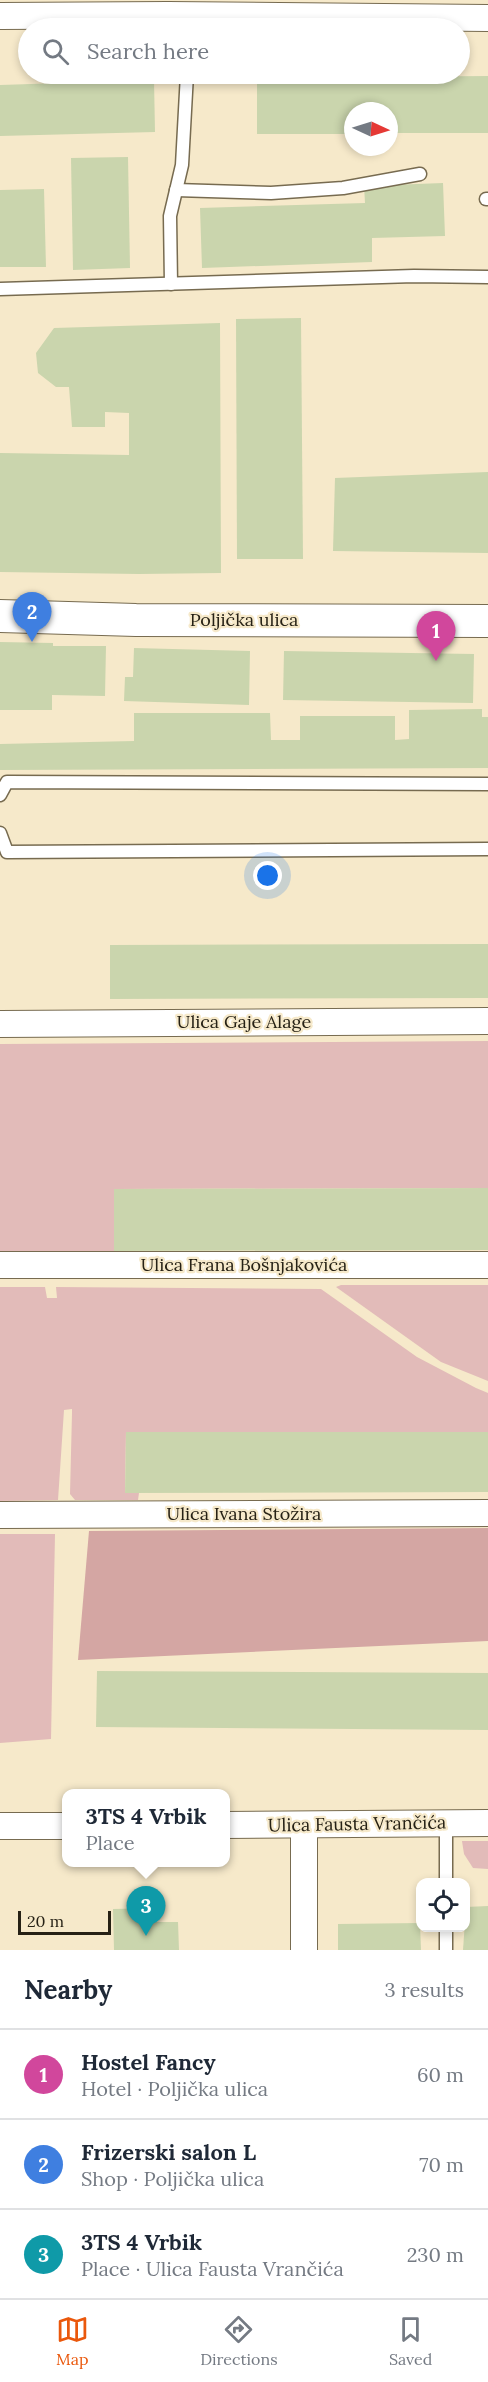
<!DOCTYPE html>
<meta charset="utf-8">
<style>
:root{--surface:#fff;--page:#f2f2f3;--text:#1f2937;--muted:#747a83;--line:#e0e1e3;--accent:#ea580c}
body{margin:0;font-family:Lora,serif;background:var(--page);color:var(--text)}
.controls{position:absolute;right:18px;bottom:18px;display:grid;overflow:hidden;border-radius:12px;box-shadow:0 3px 9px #0003}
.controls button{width:54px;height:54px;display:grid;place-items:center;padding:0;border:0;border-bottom:2px solid var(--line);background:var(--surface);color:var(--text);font:30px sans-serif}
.compass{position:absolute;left:344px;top:102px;width:54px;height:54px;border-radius:50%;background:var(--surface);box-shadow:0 3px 9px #0003;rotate:94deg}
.scale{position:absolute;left:18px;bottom:15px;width:93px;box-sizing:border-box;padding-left:6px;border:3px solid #262115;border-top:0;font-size:16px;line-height:21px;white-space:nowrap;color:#262115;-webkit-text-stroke:4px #f6e9ca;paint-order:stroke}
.you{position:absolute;left:268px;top:876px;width:21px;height:21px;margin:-15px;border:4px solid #fff;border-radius:50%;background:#1a73e8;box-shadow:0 0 0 9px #1a73e833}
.badge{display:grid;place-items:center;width:39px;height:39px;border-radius:50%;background:var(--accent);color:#fff;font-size:20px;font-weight:700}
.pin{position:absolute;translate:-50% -50px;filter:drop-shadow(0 2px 3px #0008)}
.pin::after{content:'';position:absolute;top:32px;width:21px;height:18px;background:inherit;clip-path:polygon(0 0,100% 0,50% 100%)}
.popup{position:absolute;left:62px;top:1789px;width:168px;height:78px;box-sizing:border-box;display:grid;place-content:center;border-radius:12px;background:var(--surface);filter:drop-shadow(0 2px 4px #0005);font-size:20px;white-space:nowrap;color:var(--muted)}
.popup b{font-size:22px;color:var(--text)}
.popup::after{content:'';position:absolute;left:50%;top:100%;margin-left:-12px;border:12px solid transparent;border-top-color:var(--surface)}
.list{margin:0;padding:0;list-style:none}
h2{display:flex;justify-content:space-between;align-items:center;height:78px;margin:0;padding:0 24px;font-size:26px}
h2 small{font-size:20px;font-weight:400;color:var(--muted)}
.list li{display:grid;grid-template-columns:39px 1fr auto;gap:18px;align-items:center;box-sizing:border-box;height:90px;padding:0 24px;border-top:2px solid var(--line)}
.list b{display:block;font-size:22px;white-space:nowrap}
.list p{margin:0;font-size:20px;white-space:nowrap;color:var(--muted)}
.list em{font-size:20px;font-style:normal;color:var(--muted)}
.icon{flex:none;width:33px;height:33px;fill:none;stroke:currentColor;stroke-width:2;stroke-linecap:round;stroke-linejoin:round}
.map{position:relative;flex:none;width:488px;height:1950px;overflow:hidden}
.search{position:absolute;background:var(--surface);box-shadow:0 3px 9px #0003;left:18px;right:18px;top:18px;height:66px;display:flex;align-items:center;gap:15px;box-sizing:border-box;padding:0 21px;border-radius:33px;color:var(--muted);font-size:22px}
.sheet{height:348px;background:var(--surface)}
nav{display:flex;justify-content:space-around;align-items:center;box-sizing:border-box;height:84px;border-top:2px solid var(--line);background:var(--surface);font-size:16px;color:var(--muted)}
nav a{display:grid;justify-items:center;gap:3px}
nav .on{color:var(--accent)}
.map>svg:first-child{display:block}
.green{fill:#e2bbb9}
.forest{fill:#d4a6a3}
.building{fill:#cad5ad}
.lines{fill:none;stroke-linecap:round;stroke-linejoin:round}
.service-casing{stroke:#776b50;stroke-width:15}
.minor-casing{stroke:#776b50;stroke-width:28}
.tertiary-casing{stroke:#776b50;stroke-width:34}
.service{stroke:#fff;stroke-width:12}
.minor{stroke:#fff;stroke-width:26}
.tertiary{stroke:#fff;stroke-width:32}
.labels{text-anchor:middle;stroke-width:4.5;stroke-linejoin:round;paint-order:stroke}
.street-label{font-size:18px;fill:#262115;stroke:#f6e9ca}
</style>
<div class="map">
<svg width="488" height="1950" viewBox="0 0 488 1950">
<rect width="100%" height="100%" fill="#f6e9ca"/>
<g class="green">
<polygon points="488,1041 488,1188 114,1189 114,1251 94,1254 0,1254 0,1044"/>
<polygon points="341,1285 488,1285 488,1381 441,1362 336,1287"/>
<polygon points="0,1287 45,1287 47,1298 57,1298 56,1287 321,1289 417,1357 476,1388 488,1393 488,1432 126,1432 125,1493 139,1493 138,1500 75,1500 70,1494 72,1413 72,1409 64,1410 58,1500 0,1501"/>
<polygon points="0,1534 55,1534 51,1739 0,1743"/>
<polygon points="462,1841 488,1841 488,1869 473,1868 464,1854"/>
</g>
<polygon class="forest" points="488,1528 488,1641 78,1660 89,1531"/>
<g class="building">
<polygon points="488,76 488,133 389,133 389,111 353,111 353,134 257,134 257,78"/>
<polygon points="154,80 155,132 0,136 0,85"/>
<polygon points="128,157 130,268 73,270 71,158"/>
<polygon points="443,183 445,236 372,238 372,262 202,268 200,208 365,203 364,186"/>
<polygon points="44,189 46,267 0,267 0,190"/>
<polygon points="301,318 303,559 237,559 236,319"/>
<polygon points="220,323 221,573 139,574 0,572 0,453 129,455 129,413 105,412 105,427 72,427 69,387 56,387 38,373 36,353 54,328"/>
<polygon points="488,472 488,553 333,551 335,478"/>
<polygon points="0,642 53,643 53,646 106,646 105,696 52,695 52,710 0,710"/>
<polygon points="134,648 250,651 249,705 124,701 125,677 133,677"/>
<polygon points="284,651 474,654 473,703 283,700"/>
<polygon points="482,709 482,717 488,717 488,768 0,770 0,744 134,741 134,713 270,713 271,740 300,740 300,716 395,716 395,740 409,739 409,710"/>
<polygon points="488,944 488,998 110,999 110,945"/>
<polygon points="488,1188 488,1250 114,1251 114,1189"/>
<polygon points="126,1432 488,1432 488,1492 125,1493"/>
<polygon points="97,1671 488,1673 488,1730 96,1727"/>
<polygon points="488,1906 488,1950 463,1950 466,1907"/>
<polygon points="156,1908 156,1922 178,1922 179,1950 114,1950 113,1909"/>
<polygon points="420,1923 421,1950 338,1950 338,1924"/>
</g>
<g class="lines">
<g class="service-casing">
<g id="service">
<polyline points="176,190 271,193 343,188 420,174"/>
<polyline points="486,199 488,199"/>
<polyline points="171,284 170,216 182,165 187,74"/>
<polyline points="0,289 414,276 488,277"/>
<polyline points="0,795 7,782 488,784"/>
<polyline points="0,833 7,852 488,849"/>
<polyline points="446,1882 446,1823"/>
<polyline points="446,1928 446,1950"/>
</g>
</g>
<g class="minor-casing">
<g id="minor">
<polyline points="0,16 168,15 488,18"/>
<polyline points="0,1024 488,1021"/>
<polyline points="0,1265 488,1265"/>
<polyline points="0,1515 488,1513"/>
<polyline points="225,1825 488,1823"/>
<polyline points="304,1825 304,1950"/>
<polyline points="0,1826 66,1826"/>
</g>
</g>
<g class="tertiary-casing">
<polyline id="tertiary" points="0,616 136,620 488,621"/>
</g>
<use href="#service" class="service"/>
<use href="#minor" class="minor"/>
<use href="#tertiary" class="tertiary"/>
</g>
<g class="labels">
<g class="street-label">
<text x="244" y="626">Poljička ulica</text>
<text x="244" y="1028">Ulica Gaje Alage</text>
<text x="244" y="1271">Ulica Frana Bošnjakovića</text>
<text x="244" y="1520">Ulica Ivana Stožira</text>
<text transform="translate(357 1824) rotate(-1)" y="6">Ulica Fausta Vrančića</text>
</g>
</g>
</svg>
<div class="controls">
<button><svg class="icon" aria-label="locate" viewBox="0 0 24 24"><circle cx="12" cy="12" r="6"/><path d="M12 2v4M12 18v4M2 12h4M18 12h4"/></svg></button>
</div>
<svg class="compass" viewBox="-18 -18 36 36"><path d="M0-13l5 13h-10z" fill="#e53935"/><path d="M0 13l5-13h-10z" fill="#747a83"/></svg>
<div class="scale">20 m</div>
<div class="you"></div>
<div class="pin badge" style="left:436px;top:661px;background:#d1479c">1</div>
<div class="pin badge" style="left:32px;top:642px;background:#3f7fe0">2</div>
<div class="pin badge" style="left:146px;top:1936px;background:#0f9aa8">3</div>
<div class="popup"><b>3TS 4 Vrbik</b>Place</div>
<div class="search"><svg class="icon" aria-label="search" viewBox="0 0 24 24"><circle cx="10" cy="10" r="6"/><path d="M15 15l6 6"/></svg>Search here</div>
</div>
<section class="sheet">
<h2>Nearby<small>3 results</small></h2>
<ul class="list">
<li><span class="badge" style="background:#d1479c">1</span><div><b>Hostel Fancy</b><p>Hotel · Poljička ulica</p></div><em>60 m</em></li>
<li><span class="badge" style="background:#3f7fe0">2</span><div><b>Frizerski salon L</b><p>Shop · Poljička ulica</p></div><em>70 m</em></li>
<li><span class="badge" style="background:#0f9aa8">3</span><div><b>3TS 4 Vrbik</b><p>Place · Ulica Fausta Vrančića</p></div><em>230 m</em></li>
</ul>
</section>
<nav>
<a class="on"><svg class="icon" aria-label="map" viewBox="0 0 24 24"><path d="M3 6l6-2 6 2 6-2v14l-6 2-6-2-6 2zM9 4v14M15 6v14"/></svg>Map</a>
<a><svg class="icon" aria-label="directions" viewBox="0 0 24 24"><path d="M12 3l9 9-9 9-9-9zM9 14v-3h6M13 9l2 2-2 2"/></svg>Directions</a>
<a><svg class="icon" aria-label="saved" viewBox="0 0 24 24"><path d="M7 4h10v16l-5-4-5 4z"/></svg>Saved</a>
</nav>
